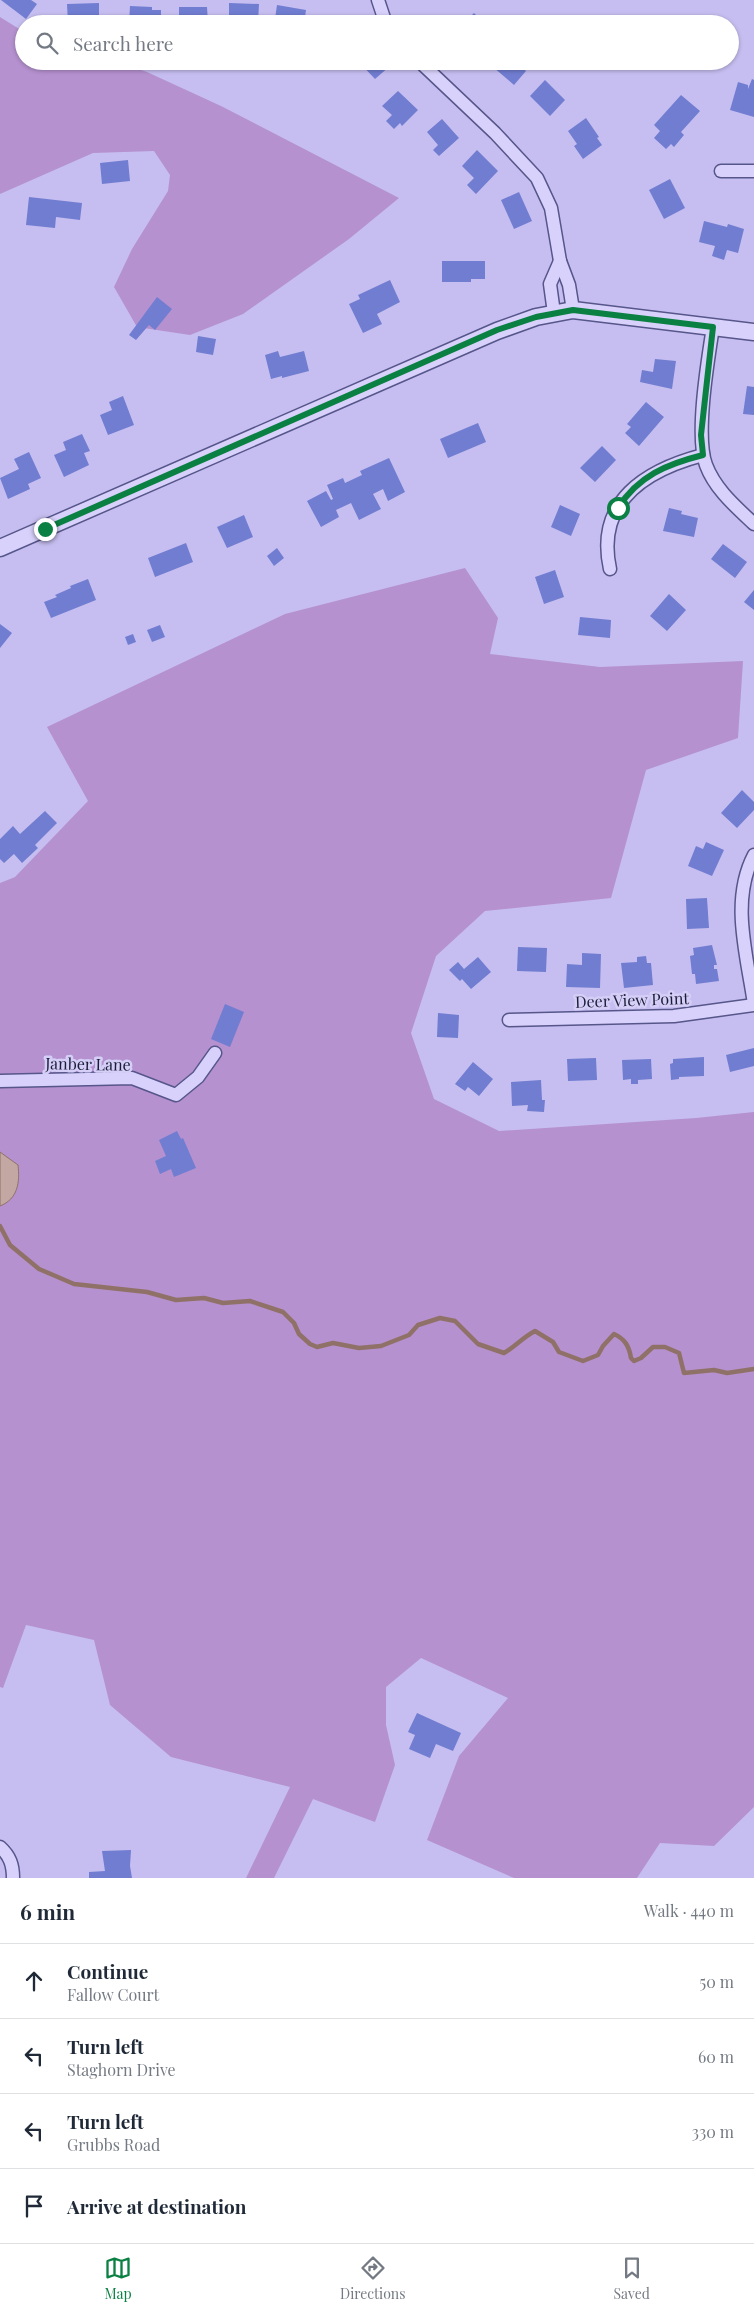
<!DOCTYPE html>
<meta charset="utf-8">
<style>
:root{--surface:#fff;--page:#f2f2f3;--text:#1f2937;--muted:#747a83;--line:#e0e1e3;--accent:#0b8043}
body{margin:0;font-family:"Playfair Display",serif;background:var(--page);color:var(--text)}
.stop{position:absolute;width:15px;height:15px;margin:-11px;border:4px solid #0b8043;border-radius:50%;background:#fff}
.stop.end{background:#0b8043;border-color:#fff;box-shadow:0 1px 5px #0008}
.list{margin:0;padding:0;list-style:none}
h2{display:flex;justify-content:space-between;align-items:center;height:65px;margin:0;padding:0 20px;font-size:21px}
h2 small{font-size:16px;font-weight:400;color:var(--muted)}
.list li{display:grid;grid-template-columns:32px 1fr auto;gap:15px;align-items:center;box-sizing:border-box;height:75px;padding:0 20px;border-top:1px solid var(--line)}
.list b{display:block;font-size:19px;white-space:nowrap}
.list p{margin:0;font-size:16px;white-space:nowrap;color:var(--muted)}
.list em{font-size:16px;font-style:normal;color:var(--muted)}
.icon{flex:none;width:28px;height:28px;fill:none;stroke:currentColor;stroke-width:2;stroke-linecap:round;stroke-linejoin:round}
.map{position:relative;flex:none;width:754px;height:1878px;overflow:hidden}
.search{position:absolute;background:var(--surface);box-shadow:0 1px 4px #0004;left:15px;right:15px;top:15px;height:55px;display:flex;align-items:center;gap:12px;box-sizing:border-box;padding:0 18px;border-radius:28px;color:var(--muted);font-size:19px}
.sheet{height:365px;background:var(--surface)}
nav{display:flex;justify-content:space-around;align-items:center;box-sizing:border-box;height:70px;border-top:1px solid var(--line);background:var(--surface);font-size:14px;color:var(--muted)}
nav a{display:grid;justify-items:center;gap:2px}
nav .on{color:var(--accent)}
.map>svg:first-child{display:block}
.green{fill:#b591cf}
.water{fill:#c2a7a2;stroke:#907168}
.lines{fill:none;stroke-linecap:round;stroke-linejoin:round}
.stream{stroke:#907168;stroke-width:4.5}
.building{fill:#717dd1}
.minor-casing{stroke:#56568a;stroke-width:15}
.tertiary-casing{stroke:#56568a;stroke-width:19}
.minor{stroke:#d8d1fb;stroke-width:12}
.tertiary{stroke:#d8d1fb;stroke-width:16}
.route{stroke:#0b8043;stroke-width:6}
.labels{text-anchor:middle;stroke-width:5;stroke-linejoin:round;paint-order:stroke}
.street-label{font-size:16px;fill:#1b1d38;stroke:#d5cef7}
</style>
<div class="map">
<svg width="754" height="1878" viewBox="0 0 754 1878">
<rect width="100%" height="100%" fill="#c6bef0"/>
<g class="green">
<polygon points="0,17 24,32 24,61 114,61 147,72 221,106 399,198 349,239 243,314 190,335 137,327 114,287 132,249 168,191 170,175 154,151 93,153 0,194"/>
<polygon points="465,568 498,618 490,654 600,667 743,661 738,738 646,770 611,898 485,911 436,956 411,1033 434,1099 499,1131 696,1118 754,1112 754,1807 714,1846 660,1843 637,1878 514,1878 427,1840 459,1756 508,1698 421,1658 386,1687 386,1725 395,1765 375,1822 313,1799 274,1878 246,1878 290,1787 171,1757 110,1705 94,1640 26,1625 3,1688 0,1687 0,883 15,877 88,801 47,727 285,614"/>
</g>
<path class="water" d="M0,1152L18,1165C20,1182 18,1199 0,1206Z"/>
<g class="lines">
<path class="stream" d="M0,1226L10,1245L39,1269L74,1284L147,1292L176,1300L204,1298L223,1303L250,1301L283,1312L294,1323L299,1334L310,1344L317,1347L333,1343L359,1348L381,1346L409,1335L418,1325L440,1318L455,1321L478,1344L504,1353C516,1346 522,1338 535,1331L553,1342L559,1352L583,1361L598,1355L603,1346L614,1334C625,1339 629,1346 631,1358L634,1361L641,1358L653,1347H665L679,1353L684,1373L714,1370L727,1373L754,1369"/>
</g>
<g class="building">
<polygon points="1,0 31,0 37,4 26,19"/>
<polygon points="99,3 99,24 68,24 67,4"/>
<polygon points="229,3 259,4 258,22 229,20"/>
<polygon points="277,5 306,10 304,24 275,19"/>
<polygon points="130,6 152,7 152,10 161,10 161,24 129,24"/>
<polygon points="179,7 207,7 208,24 179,24"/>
<polygon points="474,13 485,24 463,24"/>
<polygon points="358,61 386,61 390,66 375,79"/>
<polygon points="497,61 515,61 526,71 514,85 493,67"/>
<polygon points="752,79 754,80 754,117 730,110 738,82 748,85 748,89"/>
<polygon points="545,80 565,100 550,116 530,96"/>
<polygon points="398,91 418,110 402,126 400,123 394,129 386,121 392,115 382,106"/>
<polygon points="681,95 700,111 681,132 684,135 674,147 671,144 666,149 654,138 660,131 654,125"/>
<polygon points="586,118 599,137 597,138 602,145 583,159 574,146 577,144 568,131"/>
<polygon points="442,119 459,138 439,156 433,150 438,145 427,132"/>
<polygon points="477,150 498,171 476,194 467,185 474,178 462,166"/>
<polygon points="128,160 130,181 102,184 100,163"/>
<polygon points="670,179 685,208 664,219 649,190"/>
<polygon points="519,192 532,221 514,229 501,200"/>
<polygon points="29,197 82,203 80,220 56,217 55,228 26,225"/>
<polygon points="704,221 727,227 728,224 744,229 738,253 727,250 724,260 712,256 715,246 699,242"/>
<polygon points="442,261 485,261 485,279 471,279 471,282 442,282"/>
<polygon points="390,280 400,302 377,314 382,324 363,333 349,304 360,299 358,295"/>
<polygon points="157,297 172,309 155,330 149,325 136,340 129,335"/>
<polygon points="198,336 216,339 213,355 196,352"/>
<polygon points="278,351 280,357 304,351 309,371 282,378 282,376 271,379 265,355"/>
<polygon points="655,359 676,361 672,389 640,382 642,370 653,372"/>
<polygon points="747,386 754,387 754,415 743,414"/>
<polygon points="123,396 134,425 108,435 100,415 112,410 109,402"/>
<polygon points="646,402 664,417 639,446 625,433 631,427 627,424"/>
<polygon points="478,423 486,442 448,458 440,439"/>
<polygon points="82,434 90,451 84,453 89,465 64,477 54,455 66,450 63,442"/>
<polygon points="602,446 616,460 595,482 580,468"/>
<polygon points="29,452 41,478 28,484 30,489 8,499 0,478 19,469 14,459"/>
<polygon points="389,458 405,492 388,501 383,489 373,494 381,509 359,520 351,503 336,510 339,517 321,527 307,501 326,491 331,500 333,499 327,485 343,478 345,483 362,475 360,471"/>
<polygon points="560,505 580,514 571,536 551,527"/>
<polygon points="669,508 682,511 681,514 698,518 694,537 663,531"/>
<polygon points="244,515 253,537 227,548 217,527"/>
<polygon points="186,543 193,562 155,577 148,558"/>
<polygon points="723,544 747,562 735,578 711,559"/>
<polygon points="277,548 284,558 274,566 267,556"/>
<polygon points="555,570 564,597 544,604 535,577"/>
<polygon points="88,579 96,600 51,618 44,602 57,597 55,595 71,588 70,586"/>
<polygon points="754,590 754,610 744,602"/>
<polygon points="669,594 686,610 667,631 650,616"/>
<polygon points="580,617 611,620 610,638 578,635"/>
<polygon points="0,624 12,633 0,648"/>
<polygon points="160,625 165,637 152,642 147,630"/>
<polygon points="133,634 136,642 128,645 125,637"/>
<polygon points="742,790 754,802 754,810 737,828 721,813"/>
<polygon points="45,811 57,823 35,845 38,848 22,863 14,854 4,863 0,859 0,839 13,826 20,834"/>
<polygon points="706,842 724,850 712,876 688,866 696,846 703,849"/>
<polygon points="707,898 709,928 687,929 686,899"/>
<polygon points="712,945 717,965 714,965 714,969 717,969 719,981 696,984 695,974 692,974 690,956 694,955 693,948"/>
<polygon points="518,947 547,948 546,972 517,971"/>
<polygon points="582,953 601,954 600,988 566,987 567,964 582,965"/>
<polygon points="646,956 647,963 651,963 653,985 624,988 621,963 637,962 637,957"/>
<polygon points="478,957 491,972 471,989 462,979 460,981 449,970 458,962 464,969"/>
<polygon points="225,1004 244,1012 230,1047 211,1039"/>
<polygon points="438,1013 459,1015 458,1038 437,1037"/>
<polygon points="754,1048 754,1066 730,1072 726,1055"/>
<polygon points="704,1057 704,1076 679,1077 679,1079 671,1080 670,1064 673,1063 673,1059"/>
<polygon points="596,1058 597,1080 568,1081 567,1059"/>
<polygon points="651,1059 652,1079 638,1080 638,1084 631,1084 631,1079 623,1080 622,1060"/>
<polygon points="473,1062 493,1079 479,1096 468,1087 465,1091 455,1084"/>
<polygon points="541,1080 542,1100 545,1100 544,1112 527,1111 528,1105 512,1106 511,1082"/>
<polygon points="177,1131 181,1139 183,1138 196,1168 174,1177 171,1169 160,1174 155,1161 166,1156 159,1140"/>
<polygon points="417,1713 461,1733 453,1751 436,1744 430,1758 409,1749 415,1735 408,1732"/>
<polygon points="131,1850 130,1866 132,1878 89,1878 89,1872 105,1871 102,1851"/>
</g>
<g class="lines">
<g class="minor-casing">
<g id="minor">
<polyline points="378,0 386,24"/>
<polyline points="419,61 495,133 537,178 551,208 560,261 569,285 573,310"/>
<polyline points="721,171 754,171"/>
<polyline points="554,313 550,284 560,261"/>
<path d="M713,327C708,359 695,436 706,465C715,489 735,506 754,524"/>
<path d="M610,569C595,501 646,470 703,455"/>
<path d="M754,855C730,901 747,955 754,1004"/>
<polyline points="509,1020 674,1016 754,1005"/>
<polyline points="0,1081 132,1078 176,1095 198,1077 215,1053"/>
<path d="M0,1847C10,1856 13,1865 13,1878"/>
</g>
</g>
<g class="tertiary-casing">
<polyline id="tertiary" points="0,548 497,331 536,317 573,310 754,332"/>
</g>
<use href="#minor" class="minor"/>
<use href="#tertiary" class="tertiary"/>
</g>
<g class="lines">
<path class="route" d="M45,529L497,330L536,317L573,310L713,327L701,435L703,455C667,464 638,476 618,508"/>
</g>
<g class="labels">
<g class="street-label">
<text transform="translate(632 1000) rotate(-2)" y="6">Deer View Point</text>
<text transform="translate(88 1064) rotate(1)" y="6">Janber Lane</text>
</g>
</g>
</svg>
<div class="stop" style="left:618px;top:508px"></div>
<div class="stop end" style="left:45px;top:529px"></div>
<div class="search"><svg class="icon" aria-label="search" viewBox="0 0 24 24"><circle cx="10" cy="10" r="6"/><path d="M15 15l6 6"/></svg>Search here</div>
</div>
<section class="sheet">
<h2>6 min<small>Walk · 440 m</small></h2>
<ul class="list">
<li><svg class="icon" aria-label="ahead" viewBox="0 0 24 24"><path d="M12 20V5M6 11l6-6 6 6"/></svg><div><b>Continue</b><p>Fallow Court</p></div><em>50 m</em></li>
<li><svg class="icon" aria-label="left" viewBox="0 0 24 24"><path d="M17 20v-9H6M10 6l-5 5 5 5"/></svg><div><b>Turn left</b><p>Staghorn Drive</p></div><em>60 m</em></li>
<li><svg class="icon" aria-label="left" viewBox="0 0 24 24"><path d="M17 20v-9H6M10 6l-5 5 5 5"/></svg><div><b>Turn left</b><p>Grubbs Road</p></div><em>330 m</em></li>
<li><svg class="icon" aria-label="arrive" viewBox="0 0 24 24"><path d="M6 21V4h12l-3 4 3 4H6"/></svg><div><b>Arrive at destination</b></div></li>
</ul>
</section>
<nav>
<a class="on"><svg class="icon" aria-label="map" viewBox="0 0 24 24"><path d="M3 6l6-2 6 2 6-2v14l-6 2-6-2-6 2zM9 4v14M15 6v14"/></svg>Map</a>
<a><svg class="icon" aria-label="directions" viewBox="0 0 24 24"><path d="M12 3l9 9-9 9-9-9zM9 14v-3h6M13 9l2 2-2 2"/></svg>Directions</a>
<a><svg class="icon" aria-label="saved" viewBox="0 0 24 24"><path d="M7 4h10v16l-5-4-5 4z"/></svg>Saved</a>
</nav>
